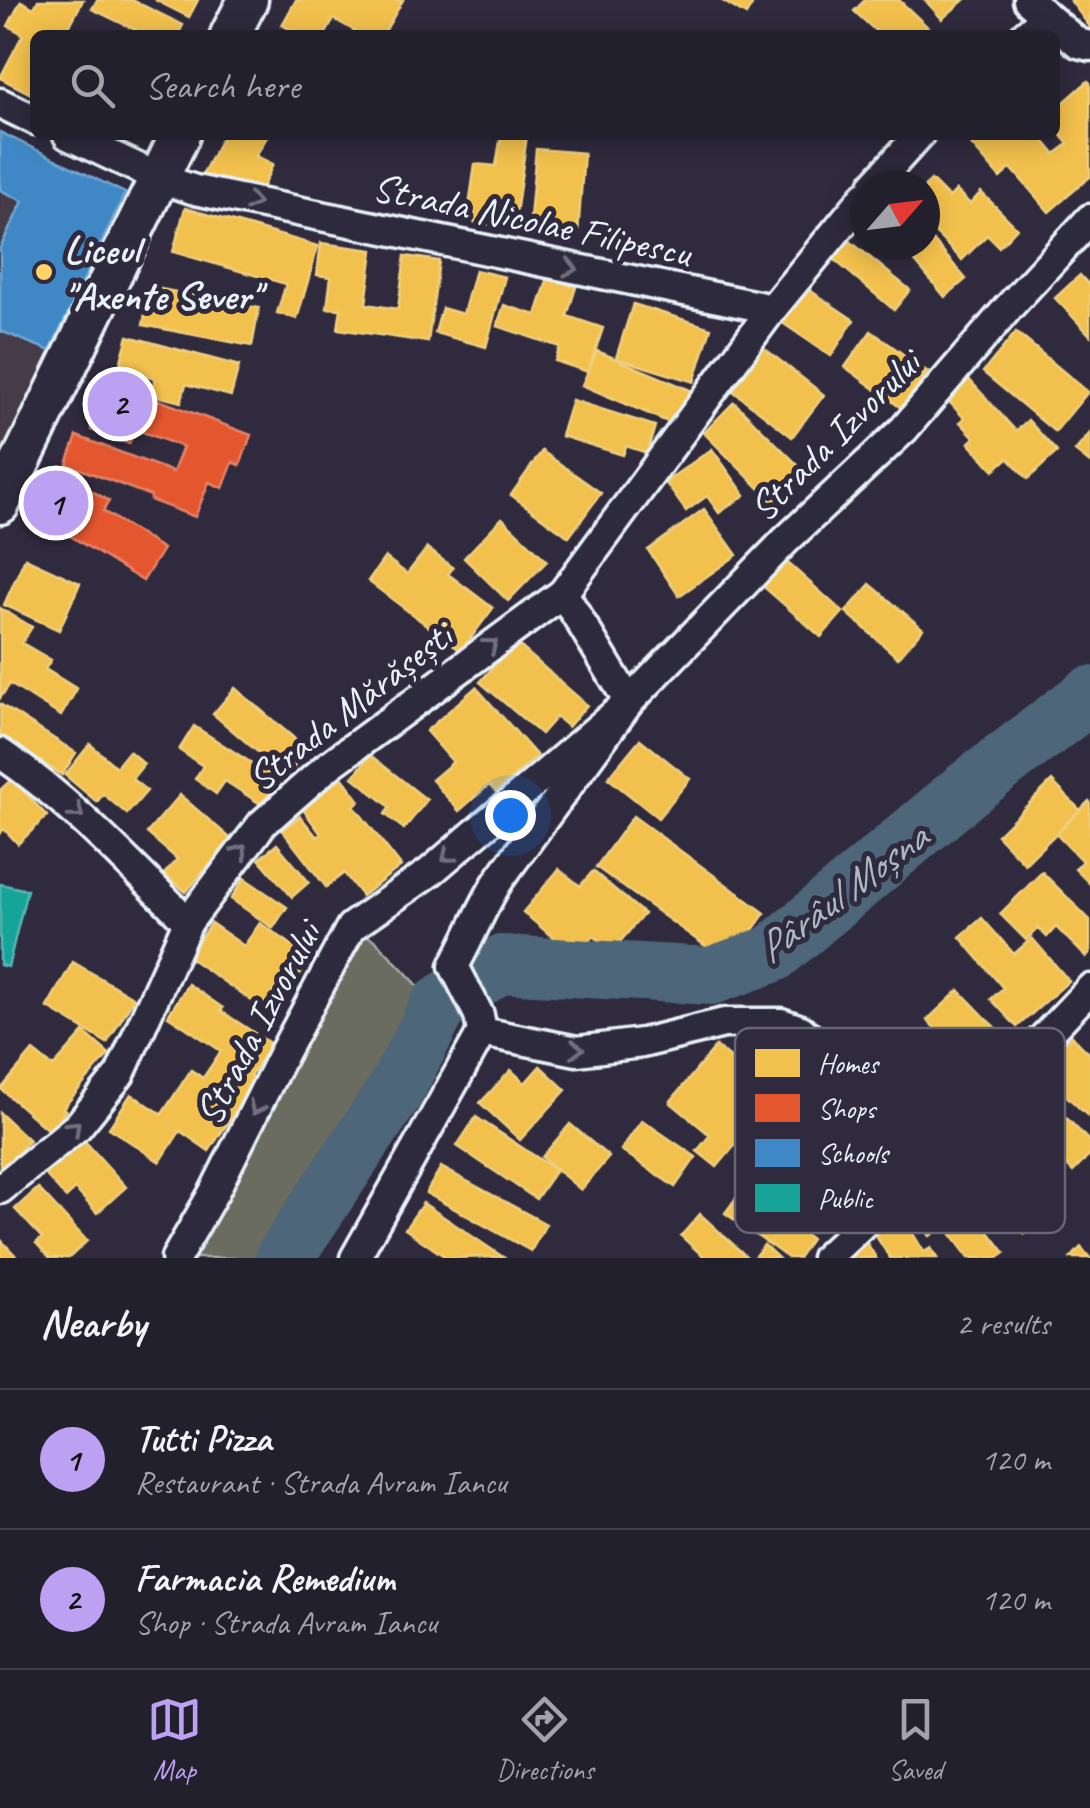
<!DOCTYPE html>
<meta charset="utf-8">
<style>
:root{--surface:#23202e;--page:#2f2d3a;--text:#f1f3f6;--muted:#a3a3aa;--line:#403e4a;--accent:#bca0f2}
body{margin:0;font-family:Caveat,sans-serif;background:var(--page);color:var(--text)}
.compass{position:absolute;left:850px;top:170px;width:90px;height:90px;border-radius:50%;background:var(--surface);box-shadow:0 5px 25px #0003;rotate:62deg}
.you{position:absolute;left:510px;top:815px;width:35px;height:35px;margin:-25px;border:8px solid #fff;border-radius:50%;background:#1a73e8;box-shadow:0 0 0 15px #1a73e833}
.badge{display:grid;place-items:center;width:65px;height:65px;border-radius:50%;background:var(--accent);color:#111;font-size:32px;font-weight:700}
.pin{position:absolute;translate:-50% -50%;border:5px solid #fff;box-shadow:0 2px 10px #0006}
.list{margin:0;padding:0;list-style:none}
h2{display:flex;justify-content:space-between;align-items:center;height:130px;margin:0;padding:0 40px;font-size:42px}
h2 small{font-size:32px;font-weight:400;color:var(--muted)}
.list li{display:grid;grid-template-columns:65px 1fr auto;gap:30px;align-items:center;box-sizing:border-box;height:140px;padding:0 40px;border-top:2px solid var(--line)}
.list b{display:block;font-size:38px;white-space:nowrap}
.list p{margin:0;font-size:32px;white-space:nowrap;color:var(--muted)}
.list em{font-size:32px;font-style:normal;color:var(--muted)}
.icon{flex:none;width:55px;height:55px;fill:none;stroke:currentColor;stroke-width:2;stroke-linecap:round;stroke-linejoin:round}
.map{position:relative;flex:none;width:1090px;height:1258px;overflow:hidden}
.search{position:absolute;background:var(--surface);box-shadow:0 5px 25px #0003;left:30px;right:30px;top:30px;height:110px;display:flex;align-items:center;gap:25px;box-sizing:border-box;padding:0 35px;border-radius:15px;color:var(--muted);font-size:38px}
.sheet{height:410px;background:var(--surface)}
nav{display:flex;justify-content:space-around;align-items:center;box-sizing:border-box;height:140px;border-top:2px solid var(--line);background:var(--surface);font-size:28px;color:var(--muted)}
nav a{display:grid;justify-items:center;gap:5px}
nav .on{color:var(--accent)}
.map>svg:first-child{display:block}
.built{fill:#453a4a}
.green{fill:#6a6c5e;stroke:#a9aeab;stroke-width:2.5}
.homes{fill:#f2c14e;stroke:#efcf81;stroke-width:2.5}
.shops{fill:#e4572e;stroke:#e5856b;stroke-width:2.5}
.schools{fill:#3f88c5;stroke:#72a8d4;stroke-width:2.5}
.public{fill:#17a398;stroke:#56bab5;stroke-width:2.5}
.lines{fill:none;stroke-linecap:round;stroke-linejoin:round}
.river{stroke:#4e6679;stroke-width:58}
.street-casing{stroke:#e8f1f8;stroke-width:35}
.secondary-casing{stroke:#e8f1f8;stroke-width:45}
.street{stroke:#2f2a3d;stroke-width:28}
.secondary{stroke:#2f2a3d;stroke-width:38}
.oneway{stroke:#70707e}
.poi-dot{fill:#ffd166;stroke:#2f2a3d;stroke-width:4}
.labels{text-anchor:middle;stroke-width:10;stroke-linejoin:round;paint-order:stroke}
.street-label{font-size:40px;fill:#e8f1f8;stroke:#2f2a3d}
.poi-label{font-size:40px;font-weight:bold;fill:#e8f1f8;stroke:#2f2a3d;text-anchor:start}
.water-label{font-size:42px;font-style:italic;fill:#aab9c5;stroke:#2f2a3d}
.key{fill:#2f2a3d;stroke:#666675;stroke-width:2.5}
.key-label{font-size:28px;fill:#e8f1f8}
</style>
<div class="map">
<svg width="1090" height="1258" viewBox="0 0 1090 1258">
<rect width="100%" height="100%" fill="#2f2a3d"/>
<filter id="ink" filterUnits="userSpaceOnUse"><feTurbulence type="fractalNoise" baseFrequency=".01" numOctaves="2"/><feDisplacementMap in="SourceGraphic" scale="20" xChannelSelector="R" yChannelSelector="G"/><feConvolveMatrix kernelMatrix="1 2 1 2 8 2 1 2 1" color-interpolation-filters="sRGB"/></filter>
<g filter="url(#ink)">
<polygon class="built" points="0,132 125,193 0,456"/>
<polygon class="green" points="351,927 375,940 425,993 381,1099 267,1258 176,1258"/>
<g class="homes">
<polygon points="38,0 83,0 65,35 35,35 35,96 0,78 23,34 8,26 21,1 34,8"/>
<polygon points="97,0 132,0 183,25 178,35 146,35 92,9"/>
<polygon points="155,0 198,0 189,17"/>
<polygon points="296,0 403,0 383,35 362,35 334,19 325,35 301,35 282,25"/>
<polygon points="721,0 755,0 746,15"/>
<polygon points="865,0 899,0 933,32 931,35 880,35 854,11"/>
<polygon points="925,0 964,0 942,19"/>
<polygon points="1070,0 1090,0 1090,27"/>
<polygon points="1088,81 1090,83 1090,177 1049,212 1011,168 1000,178 963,135 1039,135 1055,154 1068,144 1055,128 1055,110"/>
<polygon points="223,135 268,135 256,156 273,164 258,197 202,175"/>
<polygon points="501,135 527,135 514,228 467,221 475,164 496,166"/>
<polygon points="536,149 584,153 578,233 529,230"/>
<polygon points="931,180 949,198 956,190 970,204 981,192 1017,228 999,247 987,235 962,260 925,223 925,186"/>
<polygon points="185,208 318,246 297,319 277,313 286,284 173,252"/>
<polygon points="925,231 966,279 945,297 908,253 897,262 883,245 925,245"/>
<polygon points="845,237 910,290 894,310 830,256"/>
<polygon points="321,243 373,250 366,304 398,309 405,256 439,261 428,342 338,329 341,309 327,308 331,277 317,275"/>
<polygon points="475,270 505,277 486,347 435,333 442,308 463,314"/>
<polygon points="1080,275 1090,286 1090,335 1055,298"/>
<polygon points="548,278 576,287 567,316 603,328 588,372 555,361 560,347 497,326 504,305 536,315"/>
<polygon points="150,287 259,308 252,346 143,325"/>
<polygon points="805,287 854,320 831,356 781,322"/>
<polygon points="633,304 711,328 694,382 616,358"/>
<polygon points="871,331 928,372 901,408 845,367"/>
<polygon points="1016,332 1088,392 1055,432 983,372"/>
<polygon points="128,336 239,366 231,396 186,384 181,402 150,394 155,378 119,368"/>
<polygon points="760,345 824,395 792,437 728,387"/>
<polygon points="597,351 690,390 675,425 582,385"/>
<polygon points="966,376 1016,431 1028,420 1057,452 1028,479 1008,458 994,470 969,443 975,438 960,422 964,418 944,396"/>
<polygon points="572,400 655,426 647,453 626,446 623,455 561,436"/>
<polygon points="734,402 806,473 775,504 704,433"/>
<polygon points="1090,433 1090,463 1075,451"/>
<polygon points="712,449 745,495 719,513 707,496 686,511 665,482"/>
<polygon points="542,451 601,493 569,537 511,495"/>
<polygon points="704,509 737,555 679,596 648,550"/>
<polygon points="502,518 547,561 508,601 464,558"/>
<polygon points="427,548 453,568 448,574 493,608 461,651 368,581 385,557 407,574"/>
<polygon points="780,556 843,612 821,637 757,581"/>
<polygon points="25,558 80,583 59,630 4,605"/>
<polygon points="870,584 923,629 898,658 846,612"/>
<polygon points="0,608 32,627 22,643 51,660 45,669 77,689 61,716 10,684 0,698"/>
<polygon points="515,642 587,705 568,727 556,717 541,734 480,682"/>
<polygon points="476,687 537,756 496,792 489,785 459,811 432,780 453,762 426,731"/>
<polygon points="235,688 308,750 286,776 213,714"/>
<polygon points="0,704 76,753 62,775 0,735"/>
<polygon points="194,726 278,780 262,805 225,781 216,794 195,779 203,766 179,750"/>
<polygon points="640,739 690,779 658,818 608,778"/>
<polygon points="90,744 116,767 129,751 144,764 132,779 147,791 127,814 103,794 97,802 65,775"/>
<polygon points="370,755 427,800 404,829 385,814 390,807 353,777"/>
<polygon points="342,777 360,801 354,806 401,866 362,896 344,873 326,887 282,830 300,816 317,837 321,834 302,808"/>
<polygon points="12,779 47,816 18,844 4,829 0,833 0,790"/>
<polygon points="1052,781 1080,810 1025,864 997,835"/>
<polygon points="180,795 231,839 186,892 164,874 177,859 147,833"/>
<polygon points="1089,801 1090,802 1090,884 1075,869 1082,861 1056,834"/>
<polygon points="633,816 765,913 729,963 596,867"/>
<polygon points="277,844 309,882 292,897 259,859"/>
<polygon points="559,869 580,886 593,871 644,914 612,951 594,936 576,957 523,912"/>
<polygon points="1042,872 1090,920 1090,953 1086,957 1056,927 1047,937 1038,928 1026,940 1000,914"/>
<polygon points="244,878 287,907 273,928 231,899"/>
<polygon points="982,918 1014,954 1032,938 1069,981 1017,1027 991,999 1003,988 960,937"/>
<polygon points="211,923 244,946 260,923 311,958 272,1015 188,957"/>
<polygon points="73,962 134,998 107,1043 47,1007"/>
<polygon points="188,984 223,1008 221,1011 271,1044 250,1076 256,1080 209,1151 180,1131 160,1162 109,1128 131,1094 162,1114 191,1070 203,1078 221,1051 168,1016"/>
<polygon points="959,990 1010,1043 978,1073 927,1020"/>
<polygon points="84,1032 109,1054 63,1108 66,1111 49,1131 1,1089 33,1051 53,1067"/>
<polygon points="1071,1036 1090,1054 1090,1118 1039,1070"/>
<polygon points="716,1046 771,1092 746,1123 750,1127 717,1167 697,1151 710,1135 670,1102"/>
<polygon points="540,1066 566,1090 520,1140 480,1103 511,1070 525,1083"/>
<polygon points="1026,1076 1090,1142 1090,1155 1073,1172 1002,1099"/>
<polygon points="996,1110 1024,1142 1011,1153 1057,1208 1025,1234 952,1146"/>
<polygon points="0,1113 29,1140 3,1169 0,1167"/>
<polygon points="476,1117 556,1170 536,1199 457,1146"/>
<polygon points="642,1120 696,1157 675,1187 621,1150"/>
<polygon points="570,1124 609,1157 581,1190 542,1157"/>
<polygon points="83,1139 126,1187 97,1213 75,1189 66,1198 45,1174"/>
<polygon points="441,1167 546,1224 531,1251 426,1193"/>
<polygon points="939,1167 1005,1253 998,1258 969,1258 944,1225 930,1236 900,1197"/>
<polygon points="38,1188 87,1241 69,1258 50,1258 36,1243 42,1238 15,1209"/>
<polygon points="742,1190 811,1239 798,1258 788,1258 725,1213"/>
<polygon points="423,1203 503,1257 447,1258 405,1229"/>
<polygon points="700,1214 748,1258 705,1258 681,1236"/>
<polygon points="902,1216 924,1252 931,1248 937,1258 890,1258 874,1233"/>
<polygon points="2,1241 18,1258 0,1258"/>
<polygon points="867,1243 876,1258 843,1258 842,1257"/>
<polygon points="764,1245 778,1258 753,1258"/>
<polygon points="1081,1247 1090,1258 1071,1258"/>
</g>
<g class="shops">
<polygon points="109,381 251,435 240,465 233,462 223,488 209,482 195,517 150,500 151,496 67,464 77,436 173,472 183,447 135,429 129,444 91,430"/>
<polygon points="61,472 109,501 103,511 163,549 143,581 35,514"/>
</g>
<polygon class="schools" points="0,132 125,193 50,351 0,331 0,248 23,201 0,190"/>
<polygon class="public" points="0,884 27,890 8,967 0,965"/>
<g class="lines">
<polyline class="river" points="284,1258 395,1091 440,1004 501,964 711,976 772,954 965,791 1090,695"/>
<g class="street-casing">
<g id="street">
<polyline points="1028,0 1078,43 1090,46"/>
<polyline points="1025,35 1046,17"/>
<polyline points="0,103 35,120"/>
<polyline points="68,135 159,178 195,190 772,309"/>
<polyline points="874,185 919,135"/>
<path d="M0,753C71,801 127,862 188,922"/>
<path d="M482,1032L479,1015L454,966C470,938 481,908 499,880L629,702L785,541L904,429L1008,308L1090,219"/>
<polyline points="482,1032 577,1051 642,1043 724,1023 781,1023 801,1030 935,1152"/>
<polyline points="0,1189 78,1126 120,1074 188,922 262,824 327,767 563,593 772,309 865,196"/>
<polyline points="176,1258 214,1192 283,1054 351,927 430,872 629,702 563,593"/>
<polyline points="355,1258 482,1032"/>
<path d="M826,1258C919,1173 1003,1080 1090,989"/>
</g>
</g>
<g class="secondary-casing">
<g id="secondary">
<polyline points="230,35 248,0"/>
<polyline points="0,504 180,135"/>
</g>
</g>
<use href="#street" class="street"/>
<use href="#secondary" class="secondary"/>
</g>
<defs><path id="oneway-chevron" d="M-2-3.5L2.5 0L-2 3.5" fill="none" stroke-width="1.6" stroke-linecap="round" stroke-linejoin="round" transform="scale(2.5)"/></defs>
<g class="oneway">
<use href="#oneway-chevron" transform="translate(253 202) rotate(12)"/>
<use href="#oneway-chevron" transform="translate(571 268) rotate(12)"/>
<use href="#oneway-chevron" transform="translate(491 645) rotate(-37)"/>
<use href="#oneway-chevron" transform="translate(77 812) rotate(39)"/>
<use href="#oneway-chevron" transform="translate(241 851) rotate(-53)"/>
<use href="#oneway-chevron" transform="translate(448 856) rotate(140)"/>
<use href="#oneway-chevron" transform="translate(577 1049) rotate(2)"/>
<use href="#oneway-chevron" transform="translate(256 1108) rotate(117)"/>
<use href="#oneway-chevron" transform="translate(74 1127) rotate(-44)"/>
</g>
</g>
<circle class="poi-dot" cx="44" cy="272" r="10"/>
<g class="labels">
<g class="street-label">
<text transform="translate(532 219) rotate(12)" y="14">Strada Nicolae Filipescu</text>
<text transform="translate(834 435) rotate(-45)" y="14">Strada Izvorului</text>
<text transform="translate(349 706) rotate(-38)" y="14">Strada Mărășești</text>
<text transform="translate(257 1023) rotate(-62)" y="14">Strada Izvorului</text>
</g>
<g class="poi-label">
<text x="64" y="263">Liceul<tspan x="64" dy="46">"Axente Sever"</tspan></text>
</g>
<g class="water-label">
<text transform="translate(841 892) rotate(-37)" y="15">Pârâul Moșna</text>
</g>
</g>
<rect x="735" y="1028" width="330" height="205" rx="15" class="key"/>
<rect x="755" y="1049" width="45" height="28" fill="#f2c14e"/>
<rect x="755" y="1094" width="45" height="28" fill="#e4572e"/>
<rect x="755" y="1139" width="45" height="28" fill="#3f88c5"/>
<rect x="755" y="1184" width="45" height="28" fill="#17a398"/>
<g class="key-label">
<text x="818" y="1073">Homes</text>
<text x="818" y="1118">Shops</text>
<text x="818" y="1163">Schools</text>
<text x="818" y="1208">Public</text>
</g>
</svg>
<svg class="compass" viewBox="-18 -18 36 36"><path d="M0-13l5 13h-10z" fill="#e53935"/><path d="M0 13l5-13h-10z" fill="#a3a3aa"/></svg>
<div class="you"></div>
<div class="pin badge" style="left:56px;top:503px">1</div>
<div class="pin badge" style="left:120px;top:404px">2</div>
<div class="search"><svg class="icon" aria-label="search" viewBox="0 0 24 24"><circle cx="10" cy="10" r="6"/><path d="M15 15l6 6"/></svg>Search here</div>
</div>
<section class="sheet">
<h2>Nearby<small>2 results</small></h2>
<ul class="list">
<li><span class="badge">1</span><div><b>Tutti Pizza</b><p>Restaurant · Strada Avram Iancu</p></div><em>120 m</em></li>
<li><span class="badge">2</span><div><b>Farmacia Remedium</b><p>Shop · Strada Avram Iancu</p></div><em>120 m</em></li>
</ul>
</section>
<nav>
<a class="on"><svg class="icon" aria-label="map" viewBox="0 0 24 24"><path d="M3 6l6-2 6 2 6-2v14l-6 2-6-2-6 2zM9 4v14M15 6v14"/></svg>Map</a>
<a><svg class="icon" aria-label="directions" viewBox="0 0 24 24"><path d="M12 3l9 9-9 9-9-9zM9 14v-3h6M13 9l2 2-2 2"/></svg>Directions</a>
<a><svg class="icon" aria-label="saved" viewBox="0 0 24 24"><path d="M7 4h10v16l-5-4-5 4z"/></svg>Saved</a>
</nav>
